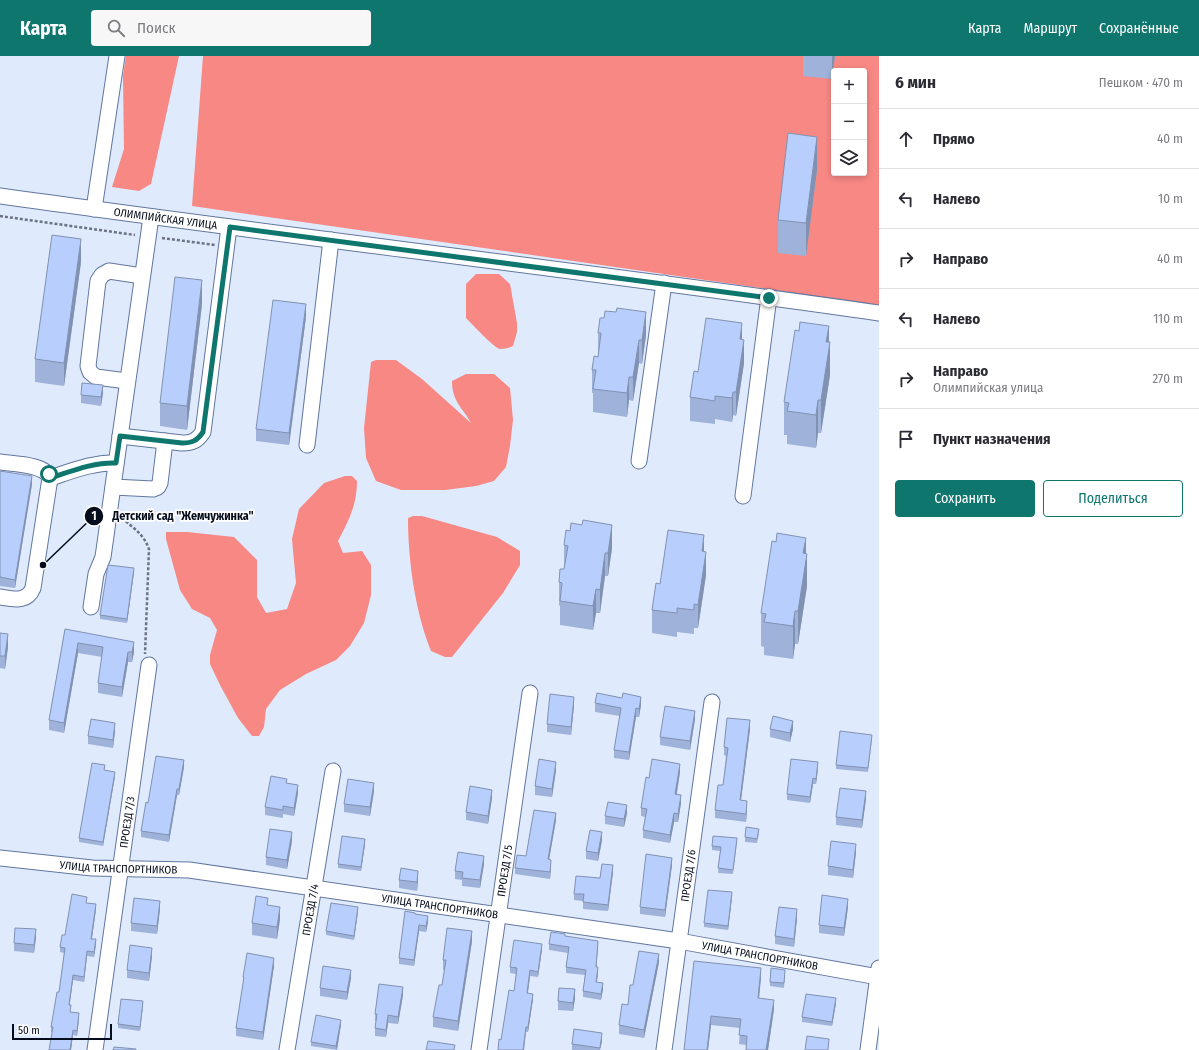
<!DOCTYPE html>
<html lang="ru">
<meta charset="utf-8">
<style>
:root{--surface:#fff;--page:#f7f7f7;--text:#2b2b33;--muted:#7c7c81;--line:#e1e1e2;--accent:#0f766e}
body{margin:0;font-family:"Fira Sans Condensed",sans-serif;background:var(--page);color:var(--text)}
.controls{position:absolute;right:12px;top:12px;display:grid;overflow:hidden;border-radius:4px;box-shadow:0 2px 6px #0003}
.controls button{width:36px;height:36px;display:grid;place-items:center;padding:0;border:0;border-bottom:1px solid var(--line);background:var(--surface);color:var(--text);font:20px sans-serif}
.scale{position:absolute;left:12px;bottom:10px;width:100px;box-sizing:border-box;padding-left:4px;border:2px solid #050c1b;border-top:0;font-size:11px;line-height:14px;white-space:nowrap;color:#050c1b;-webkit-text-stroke:3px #fff;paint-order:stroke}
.stop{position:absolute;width:12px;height:12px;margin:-9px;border:3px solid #0f766e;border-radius:50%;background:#fff}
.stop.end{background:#0f766e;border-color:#fff;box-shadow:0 1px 4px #0008}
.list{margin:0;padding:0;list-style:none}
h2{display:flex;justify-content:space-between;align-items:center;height:52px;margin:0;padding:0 16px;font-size:17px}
h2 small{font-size:13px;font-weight:400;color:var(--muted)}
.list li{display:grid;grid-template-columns:26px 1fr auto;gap:12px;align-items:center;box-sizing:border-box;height:60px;padding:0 16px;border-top:1px solid var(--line)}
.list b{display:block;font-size:15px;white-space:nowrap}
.list p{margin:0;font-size:13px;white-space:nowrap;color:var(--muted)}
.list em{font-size:13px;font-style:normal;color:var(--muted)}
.actions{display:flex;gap:8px;padding:12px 16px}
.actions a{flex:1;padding:9px 0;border:1px solid var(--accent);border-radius:4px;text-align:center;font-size:14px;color:var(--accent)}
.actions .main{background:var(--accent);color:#fff}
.icon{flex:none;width:22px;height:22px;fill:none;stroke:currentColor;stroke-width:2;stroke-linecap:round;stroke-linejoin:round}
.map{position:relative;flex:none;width:879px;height:994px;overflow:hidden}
header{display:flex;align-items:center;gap:24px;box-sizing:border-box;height:56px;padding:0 20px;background:var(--accent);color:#fff}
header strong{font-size:19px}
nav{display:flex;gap:22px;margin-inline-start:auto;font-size:14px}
.search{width:280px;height:36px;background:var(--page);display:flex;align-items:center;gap:10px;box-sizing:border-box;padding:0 14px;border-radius:4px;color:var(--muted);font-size:15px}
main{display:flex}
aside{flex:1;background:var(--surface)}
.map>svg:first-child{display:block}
.forest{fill:#f78884;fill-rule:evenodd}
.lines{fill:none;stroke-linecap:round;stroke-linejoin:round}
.minor-casing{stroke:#61769f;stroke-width:17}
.path{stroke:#6a7283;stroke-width:2.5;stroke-dasharray:3 2;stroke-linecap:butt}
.minor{stroke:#fff;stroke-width:15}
.wall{fill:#9eb2da}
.shaded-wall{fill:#8191b1}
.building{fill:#b8cffd;stroke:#8191b1}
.route{stroke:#0f766e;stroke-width:5}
.labels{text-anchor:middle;stroke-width:3.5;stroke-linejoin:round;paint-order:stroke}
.street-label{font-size:11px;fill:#050c1b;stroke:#fff}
.leader{fill:none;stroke:#050c1b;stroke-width:1.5}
.callout-dot{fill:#050c1b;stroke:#fff;stroke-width:1.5}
.mark-label{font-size:12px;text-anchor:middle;font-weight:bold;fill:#fff}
.callout-label{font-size:12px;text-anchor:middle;font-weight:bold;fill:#050c1b;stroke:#fff;stroke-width:3.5;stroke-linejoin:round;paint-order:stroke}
</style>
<header>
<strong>Карта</strong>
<div class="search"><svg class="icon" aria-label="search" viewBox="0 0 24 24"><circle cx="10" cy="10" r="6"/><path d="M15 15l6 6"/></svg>Поиск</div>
<nav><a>Карта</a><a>Маршрут</a><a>Сохранённые</a></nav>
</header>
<main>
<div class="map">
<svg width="879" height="994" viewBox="0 0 879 994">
<rect width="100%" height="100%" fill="#e0eafd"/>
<g class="forest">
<polygon points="126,0 179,0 151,128 139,135 112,131 124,93 123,20"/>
<path d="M203,0H879V249L192,150ZM834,15H864V117H834Z"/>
<path d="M476,218H499L510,228L517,267V276L513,290C509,292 505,293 500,293C493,291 473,269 466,262V228Z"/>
<path d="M376,304H396L422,323L471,367C463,352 452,346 452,325L466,318H494L510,332L513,364L510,390L506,411L494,425L476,430L445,434H401L376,425L366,402L364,372L371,306Z"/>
<path d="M345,420H352L357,425C357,449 349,464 338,485L343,497L362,495L371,509V539L364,567L350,590L336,604L306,618L280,634L266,653L264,671L259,680H252L238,662L220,629L210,608V599L217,574L210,562L192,553L180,534L166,483V476H187L234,481L257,504V541L266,557L287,553L296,527L292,483L299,453L324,427Z"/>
<path d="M413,460H422L497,481L520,495V509L503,537L452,601H445L431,595C415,556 408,504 408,462Z"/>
</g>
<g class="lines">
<g class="minor-casing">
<g id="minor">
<path id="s1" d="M0,140C293,181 586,215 879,257"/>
<polyline points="94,153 117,0"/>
<polyline points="127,325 96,321 90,316 88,310 98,225 102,219 109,215 142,220"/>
<path d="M120,380L182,387C192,387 197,385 203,376L229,171"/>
<polyline points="307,389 331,184"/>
<polyline points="639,405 664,227"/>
<path d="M0,406C14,408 45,408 50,422L33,532C27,547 13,543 0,541"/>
<path d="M50,422C72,415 94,406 116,407"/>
<polyline points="113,431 153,433 158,431 160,427 165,385"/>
<polyline points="743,440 769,241"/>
<polyline points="91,551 96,518 103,501 151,161"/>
<path id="s2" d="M0,802L92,812L189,814L679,885L878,921"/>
<path id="s3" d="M95,994L149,609"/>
<path id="s4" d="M287,994L333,715"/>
<path id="s5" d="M479,994L530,637"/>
<path id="s6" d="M664,994L712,646"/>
<polyline points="868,994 879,912"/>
</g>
</g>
<g class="path">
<polyline points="0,160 135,179"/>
<polyline points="162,182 215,189"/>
<path d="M122,462C134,473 143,477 149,493L145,598"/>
</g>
<use href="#minor" class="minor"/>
</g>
<g class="wall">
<polygon points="803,0 835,0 832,23 803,20"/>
<polygon points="817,114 806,200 778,197 778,164"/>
<polygon points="81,206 64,330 35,326 35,303"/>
<polygon points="202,248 187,374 160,370 160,347"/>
<polygon points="306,261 289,389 256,385 256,373"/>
<polygon points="598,277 646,279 642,308 639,307 633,345 629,344 627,361 593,356 593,337 592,337 592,314 598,300"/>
<polygon points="742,283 744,307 736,360 733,359 732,366 715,363 715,368 690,365 690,341 698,316"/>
<polygon points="829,286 830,319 821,377 818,377 816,392 787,388 787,379 784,379 784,346"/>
<polygon points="103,337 101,350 81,347 81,339"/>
<polygon points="0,415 32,428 15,532 0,530"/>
<polygon points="564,489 612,492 608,520 605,520 600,557 596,557 593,574 560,569 560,550 559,549 559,526 564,513"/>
<polygon points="704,496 706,519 698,572 694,572 694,578 677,576 677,581 652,577 652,554 660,528"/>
<polygon points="806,497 807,530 798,588 795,588 793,603 764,599 764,591 761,590 761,557"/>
<polygon points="134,516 127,567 100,563 100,559"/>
<polygon points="65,573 134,596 132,606 128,606 122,641 98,637 98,627 102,601 78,597 64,677 49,674 49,664"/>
<polygon points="0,577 8,591 5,613 0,612"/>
<polygon points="595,647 641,649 639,661 636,661 629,704 614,702 614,694 620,660 595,656"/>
<polygon points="574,649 571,679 547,676 547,668"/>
<polygon points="695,663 690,694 660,689 660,681"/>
<polygon points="750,673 741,744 747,753 746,766 715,762 715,754 723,729 726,700 724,699 724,691"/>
<polygon points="770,673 793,673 790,686 770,681"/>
<polygon points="115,675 113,692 88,688 88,680"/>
<polygon points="872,683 868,716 836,713 836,709"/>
<polygon points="184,711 179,739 177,739 169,786 141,781 141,775 148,747"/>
<polygon points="818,712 816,728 813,728 810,747 787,744 787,738"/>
<polygon points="556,714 552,741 535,739 535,730"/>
<polygon points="680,716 677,738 681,747 678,766 674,766 670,787 643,782 643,774 645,761 641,760 641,752 649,722"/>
<polygon points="115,720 103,790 79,786 79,782"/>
<polygon points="287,727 298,737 294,760 283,758 283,762 265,759 265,751"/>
<polygon points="374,735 370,760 344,756 344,748"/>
<polygon points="492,742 488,768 466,764 466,756"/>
<polygon points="866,743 862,772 836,769 836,761"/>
<polygon points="627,757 624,771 605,768 605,760"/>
<polygon points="556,764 549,803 551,810 550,823 515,818 515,812 526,800"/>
<polygon points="759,777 757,787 745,786 745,781"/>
<polygon points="602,784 598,805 586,803 586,795"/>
<polygon points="292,785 287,813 266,809 266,801"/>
<polygon points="737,786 733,818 718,817 720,795 712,794 712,790"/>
<polygon points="365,788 361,815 338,812 338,808"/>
<polygon points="856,796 853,822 828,819 828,810"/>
<polygon points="484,808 480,832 462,830 462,824 455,823 455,815"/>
<polygon points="672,809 665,861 640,858 640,851"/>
<polygon points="613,816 608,855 583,853 583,845 574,844 574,838 600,822"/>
<polygon points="418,823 417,835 399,832 399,824"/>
<polygon points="732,841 728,874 704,871 704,867"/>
<polygon points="87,847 96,853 92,883 96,888 94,901 87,900 84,926 73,924 69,949 70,956 79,962 77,980 73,979 71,994 49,994 52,976 51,976 51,971 59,936 64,897 60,896 60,891"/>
<polygon points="848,851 844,880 819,877 819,869"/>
<polygon points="160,853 157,878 131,875 131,867"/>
<polygon points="358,855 354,884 326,879 326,875"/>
<polygon points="415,858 428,866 426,876 419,875 414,910 399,908 399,902"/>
<polygon points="797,862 794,891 775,888 775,880"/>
<polygon points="280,863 277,883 252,879 252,867"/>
<polygon points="565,880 598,890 596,911 598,917 597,926 603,933 601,944 583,941 583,935 585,919 566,917 566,911 568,897 549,894 549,888"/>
<polygon points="36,881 34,897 14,895 14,887"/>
<polygon points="472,885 458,975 433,971 433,961 442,929 445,914 443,914 443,904"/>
<polygon points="542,893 538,921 530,920 528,937 533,943 528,976 526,976 501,984 514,935 516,918 510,917 510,911"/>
<polygon points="152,900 149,925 127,922 127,914"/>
<polygon points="694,905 761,921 759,943 774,953 768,994 746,994 746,989 739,988 740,972 711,969 708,994 684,994"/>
<polygon points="659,906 644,982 619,978 619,969 628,949 633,929"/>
<polygon points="274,910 263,984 236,980 236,972 243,927 243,921"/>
<polygon points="785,918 784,932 770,930 770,926"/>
<polygon points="351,922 347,944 320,940 320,932"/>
<polygon points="403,939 398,968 388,967 386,981 375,980 375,972 376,965 375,965 375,958"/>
<polygon points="575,942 573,955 558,954 558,945"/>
<polygon points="836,947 832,970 802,966 802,961"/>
<polygon points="143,949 140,975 118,972 118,968"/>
<polygon points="341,968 337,994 311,990 311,986"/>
<polygon points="602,985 600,994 572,994 572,988"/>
</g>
<g class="shaded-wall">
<polygon points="832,0 835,0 832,23"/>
<polygon points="817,81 817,114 806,200 806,167"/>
<polygon points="81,183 81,206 64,330 64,307"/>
<polygon points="202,224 202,248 187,374 187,350"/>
<polygon points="306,248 306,261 289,389 289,377"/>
<polygon points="646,256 646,279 642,308 642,284"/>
<polygon points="742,267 742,290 740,283"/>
<polygon points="829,270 829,292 830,286 830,319 821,377 821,344 826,286"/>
<polygon points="639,284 639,307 633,345 633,321"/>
<polygon points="744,284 744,307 736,360 736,336"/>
<polygon points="629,321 629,344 627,361 627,337"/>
<polygon points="103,329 103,337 101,350 101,341"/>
<polygon points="733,336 733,359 732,366 732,342"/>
<polygon points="818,344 818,377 816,392 816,359"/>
<polygon points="32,420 32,428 15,532 15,524"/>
<polygon points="612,469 612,492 608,520 608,497"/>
<polygon points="704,479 704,503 702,495"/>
<polygon points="806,482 806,504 807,498 807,530 798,588 798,555 803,497"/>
<polygon points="706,496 706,519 698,572 698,549"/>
<polygon points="605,497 605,520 600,557 600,534"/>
<polygon points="134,512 134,516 127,567 127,563"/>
<polygon points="596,533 596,557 593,574 593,550"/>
<polygon points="795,555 795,588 793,603 793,570"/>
<polygon points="8,578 8,591 5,613 5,600"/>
<polygon points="134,586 134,596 132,606 132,596"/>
<polygon points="78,587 78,597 64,677 64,667"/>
<polygon points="128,596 128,606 122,641 122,631"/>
<polygon points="574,641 574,649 571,679 571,671"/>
<polygon points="641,641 641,649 639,661 639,653"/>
<polygon points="636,652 636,661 629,704 629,696"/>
<polygon points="695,655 695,663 690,694 690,685"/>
<polygon points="750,664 750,673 740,752 740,744"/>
<polygon points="793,665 793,673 790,686 790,677"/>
<polygon points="115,667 115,675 113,692 113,684"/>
<polygon points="184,704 184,711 179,739 179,733"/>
<polygon points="556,706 556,714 552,741 552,733"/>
<polygon points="818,706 818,712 816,728 816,723"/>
<polygon points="680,708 680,716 675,746 675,738"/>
<polygon points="115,716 115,720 103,790 103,786"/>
<polygon points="813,722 813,728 810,747 810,741"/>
<polygon points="374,727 374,735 370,760 370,751"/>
<polygon points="298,729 298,737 294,760 294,752"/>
<polygon points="177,733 177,739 169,786 169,779"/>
<polygon points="492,734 492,742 488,768 488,760"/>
<polygon points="866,735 866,743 862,772 862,764"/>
<polygon points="681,739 681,747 678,766 678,758"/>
<polygon points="747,745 747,753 746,766 746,758"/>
<polygon points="627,749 627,757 624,771 624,763"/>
<polygon points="556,757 556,764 548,810 548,803"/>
<polygon points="674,757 674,766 670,787 670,779"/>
<polygon points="292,776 292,785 287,813 287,804"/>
<polygon points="602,776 602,784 598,805 598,797"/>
<polygon points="365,783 365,788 361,815 361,811"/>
<polygon points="856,788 856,796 853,822 853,814"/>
<polygon points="484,800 484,808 480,832 480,824"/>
<polygon points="672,802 672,809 665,861 665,854"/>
<polygon points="551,804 551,810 550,823 550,816"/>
<polygon points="613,809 613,816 608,855 608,849"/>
<polygon points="418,815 418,823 417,835 417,826"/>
<polygon points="732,836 732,841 728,874 728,870"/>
<polygon points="848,843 848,851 844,880 844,872"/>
<polygon points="160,845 160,853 157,878 157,870"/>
<polygon points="96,848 96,853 91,888 91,883"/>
<polygon points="280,851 280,863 277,883 277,871"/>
<polygon points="358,851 358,855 354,884 354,880"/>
<polygon points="797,853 797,862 794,891 794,883"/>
<polygon points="428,860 428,866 426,876 426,870"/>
<polygon points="419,869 419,875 414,910 414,904"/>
<polygon points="36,873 36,881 34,897 34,889"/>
<polygon points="472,875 472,885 458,975 458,965"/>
<polygon points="96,883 96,888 94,901 94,896"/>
<polygon points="598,885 598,890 596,916 596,911"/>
<polygon points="542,888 542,893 538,921 538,916"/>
<polygon points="152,892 152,900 149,925 149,917"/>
<polygon points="87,895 87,900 84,926 84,921"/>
<polygon points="659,898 659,906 644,982 644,974"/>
<polygon points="274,902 274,910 263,984 263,976"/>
<polygon points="598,911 598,917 596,932 596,926"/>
<polygon points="761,912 761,921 758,952 758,942"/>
<polygon points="351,914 351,922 347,944 347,936"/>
<polygon points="530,914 530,920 527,942 527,937"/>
<polygon points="73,919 73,924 69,954 69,949"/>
<polygon points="603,927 603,933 601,944 601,938"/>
<polygon points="403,931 403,939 398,968 398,961"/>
<polygon points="575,933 575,942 573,955 573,947"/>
<polygon points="533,938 533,943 528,976 528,971"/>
<polygon points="836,942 836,947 832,970 832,966"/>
<polygon points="774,944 774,953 768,994 766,994"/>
<polygon points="143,945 143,949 140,975 140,971"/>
<polygon points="79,957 79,962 77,980 77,975"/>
<polygon points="388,959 388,967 386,981 386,974"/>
<polygon points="711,960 711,969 708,994 707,994"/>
<polygon points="341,964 341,968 337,994 336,990"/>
<polygon points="526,971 526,976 524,994 523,994"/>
<polygon points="73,974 73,979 71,994 70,994"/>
<polygon points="602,977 602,985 600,994"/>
</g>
<g class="building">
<polygon points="788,77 817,81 806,167 778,164"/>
<polygon points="52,179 81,183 64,307 35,303"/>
<polygon points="175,221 202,224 187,350 160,347"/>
<polygon points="273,244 306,248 289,377 256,373"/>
<polygon points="617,252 646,256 642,284 639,284 633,321 629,321 627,337 593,333 596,314 592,314 594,300 598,301 601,277 598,277 600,262 604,262 605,255 616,256"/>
<polygon points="706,262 742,267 740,283 744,284 736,336 733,336 732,342 715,340 715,345 690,341 694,315 698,316"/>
<polygon points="800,266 829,270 826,286 830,286 821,344 818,344 816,359 787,355 789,347 784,346 795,274 799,275"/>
<polygon points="82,327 103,329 101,341 81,339"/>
<polygon points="0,415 32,420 15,524 0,521"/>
<polygon points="583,464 612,469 608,497 605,497 600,534 596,533 593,550 560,545 562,527 559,526 560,513 564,513 568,490 564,489 566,474 570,475 571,467 582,469"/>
<polygon points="668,474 704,479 702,495 706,496 698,549 694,548 694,554 677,552 677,557 652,554 656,527 660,528"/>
<polygon points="777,477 806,482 803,497 807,498 798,555 795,555 793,570 764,566 766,558 761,557 772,485 776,486"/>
<polygon points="108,509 134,512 127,563 100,559"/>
<polygon points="65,573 134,586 132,596 128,596 122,631 98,627 103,591 78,587 64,667 49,664"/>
<polygon points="0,577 8,578 5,600 0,600"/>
<polygon points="597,637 622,642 623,637 641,641 639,653 636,652 629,696 614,694 621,652 595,647"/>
<polygon points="550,638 574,641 571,671 547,668"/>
<polygon points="665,650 695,655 690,685 660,681"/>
<polygon points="773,660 793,665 790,677 770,673"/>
<polygon points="727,662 750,664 740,744 747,745 746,758 715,754 718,729 723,729 728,692 724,691"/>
<polygon points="91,663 115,667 113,684 88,680"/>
<polygon points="840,675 872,679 868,712 836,709"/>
<polygon points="156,700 184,704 179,733 177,733 169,779 141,775 146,746 148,747"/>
<polygon points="539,703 556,706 552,733 535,730"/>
<polygon points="652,703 680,708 675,738 681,739 678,758 674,757 670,779 643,774 647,753 641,752 646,721 649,722"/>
<polygon points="791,703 818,706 816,723 813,722 810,741 787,738"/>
<polygon points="92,707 105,709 104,714 115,716 103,786 79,782"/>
<polygon points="271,720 287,723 286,727 298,729 294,752 283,750 283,754 265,751"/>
<polygon points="348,723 374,727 370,751 344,748"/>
<polygon points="470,730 492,734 488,760 466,756"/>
<polygon points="840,732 866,735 862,764 836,761"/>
<polygon points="608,746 627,749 624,763 605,760"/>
<polygon points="534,754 556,757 548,803 551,804 550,816 515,812 517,799 526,800"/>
<polygon points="746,771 759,773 757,783 745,781"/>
<polygon points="270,773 292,776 287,804 266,801"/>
<polygon points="590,774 602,776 598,797 586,795"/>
<polygon points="342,780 365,783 361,811 338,808"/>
<polygon points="713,780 737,782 733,814 718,812 721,791 712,790"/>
<polygon points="831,785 856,788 853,814 828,810"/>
<polygon points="458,796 484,800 480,824 462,822 463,816 455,815"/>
<polygon points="646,798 672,802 665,854 640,851"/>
<polygon points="602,808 613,809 608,849 583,846 584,838 574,838 576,820 600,822"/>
<polygon points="401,812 418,815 417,826 399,824"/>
<polygon points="708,834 732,836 728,870 704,867"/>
<polygon points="72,838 87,841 86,847 96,848 91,883 96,883 94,896 87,895 84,921 73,919 69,949 71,949 70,956 79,957 77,975 73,974 70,994 49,994 53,971 51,971 57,936 59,936 65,892 60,891 62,879 65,879"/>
<polygon points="822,839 848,843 844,872 819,869"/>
<polygon points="256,840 268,842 267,849 280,851 277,871 252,867"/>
<polygon points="134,842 160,845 157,870 131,867"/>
<polygon points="331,847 358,851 354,880 326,875"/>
<polygon points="779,851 797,853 794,883 775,880"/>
<polygon points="405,855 415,857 415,858 428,860 426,870 419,869 414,904 399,902"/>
<polygon points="15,872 36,873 34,889 14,887"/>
<polygon points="447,872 472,875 458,965 433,961 439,929 442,929 446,904 443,904"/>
<polygon points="551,876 565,878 565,880 598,885 596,911 598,911 596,926 603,927 601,938 583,935 586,914 566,911 569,891 549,888"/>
<polygon points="514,884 542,888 538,916 530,914 527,937 533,938 528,971 526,971 523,994 498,994 499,983 501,984 509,934 514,935 517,912 510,911"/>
<polygon points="130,889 152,892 149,917 127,914"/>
<polygon points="639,895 659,898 644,974 619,969 622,948 628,949 630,929 633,929"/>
<polygon points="247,897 274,902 263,976 236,972 244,921 243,921"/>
<polygon points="694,905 761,912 758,942 774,944 766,994 746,994 747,980 739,979 741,963 711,960 707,994 684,994"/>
<polygon points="323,910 351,914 347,936 320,932"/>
<polygon points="771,912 785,914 784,927 770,926"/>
<polygon points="379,928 403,931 398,961 388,959 386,974 375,972 377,958 375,958"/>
<polygon points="559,932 575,933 573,947 558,945"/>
<polygon points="806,938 836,942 832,966 802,961"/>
<polygon points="121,943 143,945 140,971 118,968"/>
<polygon points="316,959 341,964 336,990 311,986"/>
<polygon points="574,973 602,977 600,992 572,988"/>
<polygon points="807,980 829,983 828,994 805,994"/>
<polygon points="428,985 455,989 454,994 426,994"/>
<polygon points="114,991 136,993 136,994 113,994"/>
</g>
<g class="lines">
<path class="route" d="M49,418L50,422C72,415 94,406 116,407L120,380L182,387C192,387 197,385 203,376L230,171L769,242"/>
</g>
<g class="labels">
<g class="street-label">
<text dy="4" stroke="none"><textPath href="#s1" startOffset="167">ОЛИМПИЙСКАЯ УЛИЦА</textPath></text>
<text dy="4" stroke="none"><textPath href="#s3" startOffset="230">ПРОЕЗД 7/3</textPath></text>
<text dy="4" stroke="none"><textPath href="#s2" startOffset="119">УЛИЦА ТРАНСПОРТНИКОВ</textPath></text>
<text dy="4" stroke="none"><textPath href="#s5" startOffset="181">ПРОЕЗД 7/5</textPath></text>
<text dy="4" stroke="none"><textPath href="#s6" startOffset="176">ПРОЕЗД 7/6</textPath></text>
<text dy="4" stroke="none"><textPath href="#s2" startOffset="443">УЛИЦА ТРАНСПОРТНИКОВ</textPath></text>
<text dy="4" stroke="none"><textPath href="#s4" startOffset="142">ПРОЕЗД 7/4</textPath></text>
<text dy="4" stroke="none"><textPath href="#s2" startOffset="767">УЛИЦА ТРАНСПОРТНИКОВ</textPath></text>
</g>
</g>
<path class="leader" d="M43 509L94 460"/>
<g class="callout-dot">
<circle cx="43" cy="509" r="4"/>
<circle cx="94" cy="460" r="10"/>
</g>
<g class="mark-label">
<text x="94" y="464">1</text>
</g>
<g class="callout-label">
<text x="183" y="464">Детский сад "Жемчужинка"</text>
</g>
</svg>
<div class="controls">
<button>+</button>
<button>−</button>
<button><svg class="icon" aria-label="layers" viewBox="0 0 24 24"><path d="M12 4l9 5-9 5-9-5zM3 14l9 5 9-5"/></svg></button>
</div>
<div class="scale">50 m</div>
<div class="stop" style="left:49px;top:418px"></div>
<div class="stop end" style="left:769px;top:242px"></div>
</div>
<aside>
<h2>6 мин<small>Пешком · 470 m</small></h2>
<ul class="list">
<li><svg class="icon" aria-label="ahead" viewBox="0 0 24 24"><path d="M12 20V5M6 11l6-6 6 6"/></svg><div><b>Прямо</b></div><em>40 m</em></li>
<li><svg class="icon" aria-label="left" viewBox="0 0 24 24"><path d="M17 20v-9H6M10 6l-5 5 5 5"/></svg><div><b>Налево</b></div><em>10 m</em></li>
<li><svg class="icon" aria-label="right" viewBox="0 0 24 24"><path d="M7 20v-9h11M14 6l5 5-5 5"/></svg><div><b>Направо</b></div><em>40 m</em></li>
<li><svg class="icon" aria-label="left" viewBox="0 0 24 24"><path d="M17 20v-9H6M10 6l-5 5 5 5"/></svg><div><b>Налево</b></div><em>110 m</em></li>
<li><svg class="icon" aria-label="right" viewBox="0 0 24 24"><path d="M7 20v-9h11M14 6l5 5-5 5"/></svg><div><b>Направо</b><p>Олимпийская улица</p></div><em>270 m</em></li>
<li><svg class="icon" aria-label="arrive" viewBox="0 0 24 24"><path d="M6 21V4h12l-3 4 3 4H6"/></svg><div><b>Пункт назначения</b></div></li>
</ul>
<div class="actions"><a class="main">Сохранить</a><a>Поделиться</a></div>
</aside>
</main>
